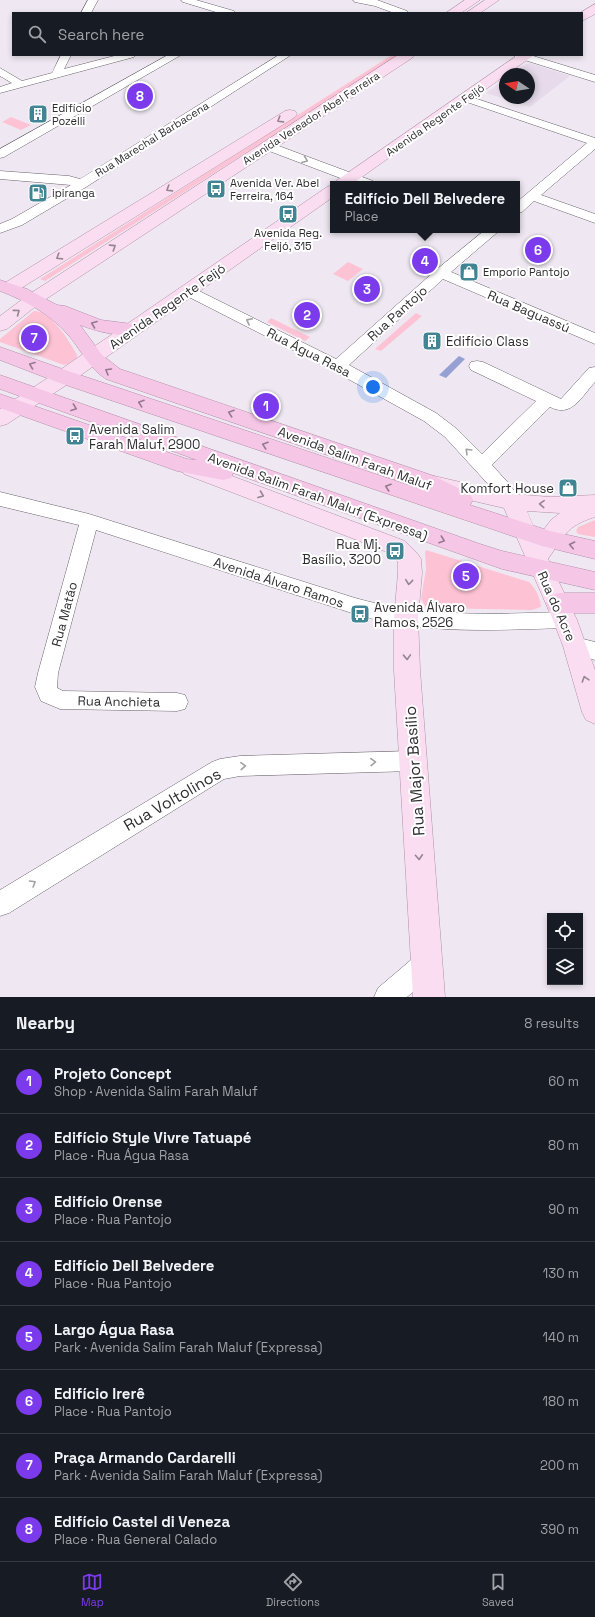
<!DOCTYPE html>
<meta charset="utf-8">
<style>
:root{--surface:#171b24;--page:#242831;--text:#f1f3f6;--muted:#9ea1a6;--line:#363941;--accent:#7c3aed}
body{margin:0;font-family:"Space Grotesk",sans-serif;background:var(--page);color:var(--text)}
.controls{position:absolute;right:12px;bottom:12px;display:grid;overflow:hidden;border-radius:0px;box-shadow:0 2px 6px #0003}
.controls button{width:36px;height:36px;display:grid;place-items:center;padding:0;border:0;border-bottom:1px solid var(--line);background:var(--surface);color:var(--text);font:20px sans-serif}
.compass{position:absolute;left:499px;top:68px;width:36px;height:36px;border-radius:50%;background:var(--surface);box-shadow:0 2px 6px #0003;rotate:282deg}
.you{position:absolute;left:373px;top:387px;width:14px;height:14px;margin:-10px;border:3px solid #fff;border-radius:50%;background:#1a73e8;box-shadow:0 0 0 6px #1a73e833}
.badge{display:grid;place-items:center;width:26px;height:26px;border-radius:50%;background:var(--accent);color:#fff;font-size:13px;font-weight:700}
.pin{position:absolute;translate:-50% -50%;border:2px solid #fff;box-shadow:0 1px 4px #0006}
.popup{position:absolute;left:330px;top:181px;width:190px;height:52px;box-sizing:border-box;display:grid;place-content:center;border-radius:0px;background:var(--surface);filter:drop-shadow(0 1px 3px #0005);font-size:13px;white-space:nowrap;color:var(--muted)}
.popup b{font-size:15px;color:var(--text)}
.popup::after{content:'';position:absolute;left:50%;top:100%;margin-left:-8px;border:8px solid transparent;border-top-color:var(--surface)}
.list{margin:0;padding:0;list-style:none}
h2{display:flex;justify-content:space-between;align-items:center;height:52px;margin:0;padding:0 16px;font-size:17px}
h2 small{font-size:13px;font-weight:400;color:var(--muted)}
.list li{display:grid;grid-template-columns:26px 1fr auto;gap:12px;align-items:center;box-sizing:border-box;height:64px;padding:0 16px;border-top:1px solid var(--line)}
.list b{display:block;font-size:15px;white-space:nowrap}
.list p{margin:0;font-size:13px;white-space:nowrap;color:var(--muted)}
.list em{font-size:13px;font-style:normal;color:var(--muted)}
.icon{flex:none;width:22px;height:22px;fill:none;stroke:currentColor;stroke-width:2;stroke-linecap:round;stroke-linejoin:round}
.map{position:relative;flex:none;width:595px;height:997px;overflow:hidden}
.search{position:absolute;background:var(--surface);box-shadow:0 2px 6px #0003;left:12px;right:12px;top:12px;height:44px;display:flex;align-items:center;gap:10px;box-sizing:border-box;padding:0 14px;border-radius:0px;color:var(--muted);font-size:15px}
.sheet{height:564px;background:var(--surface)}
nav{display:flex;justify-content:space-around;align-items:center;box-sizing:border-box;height:56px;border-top:1px solid var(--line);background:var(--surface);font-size:11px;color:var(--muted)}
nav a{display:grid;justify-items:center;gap:2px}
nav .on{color:var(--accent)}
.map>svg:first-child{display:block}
.built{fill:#e7dbeb}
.green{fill:#fdc3d4}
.water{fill:#96a0d2}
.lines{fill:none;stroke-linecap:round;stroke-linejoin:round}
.minor-casing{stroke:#68626b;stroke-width:1}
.major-casing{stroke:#b090a7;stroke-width:1}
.highway-casing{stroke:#b090a7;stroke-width:1}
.minor{fill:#fff;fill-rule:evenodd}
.major{fill:#faddf1;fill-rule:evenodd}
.highway{fill:#f6c6e7;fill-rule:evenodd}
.oneway{stroke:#948590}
.oneway2{stroke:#a1a0a2}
.oneway3{stroke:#927a8c}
.labels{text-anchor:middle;stroke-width:4;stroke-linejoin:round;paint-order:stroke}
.far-poi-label{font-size:11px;fill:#2f2d30;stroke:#fff;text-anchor:start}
.far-street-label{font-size:11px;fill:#2f2d30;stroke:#fff}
.street-label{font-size:13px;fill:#2f2d30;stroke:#fff}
.poi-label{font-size:13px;fill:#2f2d30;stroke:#fff;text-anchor:start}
.near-street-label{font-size:16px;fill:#2f2d30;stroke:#fff}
</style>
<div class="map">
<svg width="595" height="997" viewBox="0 0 595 997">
<rect width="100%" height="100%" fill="#efe8f2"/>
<polygon class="built" points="530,63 570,76 530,107 486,93 505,79 505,98 529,98 529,74 512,74 526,64"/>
<g class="green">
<polygon points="392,55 399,55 45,281 40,279"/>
<polygon points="11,117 31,125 21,130 2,122"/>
<polygon points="348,262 363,269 348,281 333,274"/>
<path d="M34,311C51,311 70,342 77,355V358L68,364L64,365L0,342V339Z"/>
<polygon points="416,313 422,316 381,351 375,349"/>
<polygon points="271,318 310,337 305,341 267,322"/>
<polygon points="595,520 595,537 578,534 576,531 578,527"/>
<path d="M426,550L529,582C535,587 541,599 541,607L532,610L433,608L425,606L421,599L426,569L425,552Z"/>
</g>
<polygon class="water" points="459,356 465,359 446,378 439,375"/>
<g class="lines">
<g class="minor-casing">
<g id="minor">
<polygon points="88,0 98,0 91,13 81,13"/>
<polygon points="181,0 196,0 234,11 235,13 219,13 183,2"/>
<polygon points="353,0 377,0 407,11 408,13 394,13 375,6 355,2"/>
<polygon points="61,55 71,55 64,69 118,55 135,55 134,57 0,93 0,87 12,83 0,76 0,68 22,81 52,73"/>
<polygon points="168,55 181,55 4,157 0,158 0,149"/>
<polygon points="279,55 291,55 86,187 22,225 0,233 0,224 12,219 71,185 0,179 0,171 69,176 80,179"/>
<polygon points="514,55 530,55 595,75 595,82 515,57"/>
<polygon points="465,95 595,138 595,149 541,195 595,214 595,223 534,201 522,212 517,213 517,202 587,143 461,100 459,98 461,96"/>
<polygon points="268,142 373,181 374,184 356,184 264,149 262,146 264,143"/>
<path d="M485,230H500L451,272L595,333V344L443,279L349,365L436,413L457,429L482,454L536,401L471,370L469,366L471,362L477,361L483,362L561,399L589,368L595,367V382C581,397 572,418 550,407L492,465L511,486L521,502L518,507L512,509L506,507L499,496L445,437L424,421L332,370L183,294L181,291L183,288L188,287L193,288L336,359L436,270Z"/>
<path d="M0,492L89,514L355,598C425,618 493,614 565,612L572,614L575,620L572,626L565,628C493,630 425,635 355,614L96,530L58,673L57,688L63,691L177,693L185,695L188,702L185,709L177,711L60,709L41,701L35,687L38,673L79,525L0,506Z"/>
<polygon points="575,637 595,642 595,660 568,652 565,646 568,640"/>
<polygon points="413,751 421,754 424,761 421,768 413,771 240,776 224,779 9,913 0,916 0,890 212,762 220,759 240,756"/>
<polygon points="427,950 436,954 440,963 436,972 407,997 374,997 378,988 418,954"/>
</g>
</g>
<g class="major-casing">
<g id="major">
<polygon points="465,0 480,0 461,13 446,13"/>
<polygon points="485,0 499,0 480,13 466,13"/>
<polygon points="595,4 595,14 582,21 582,13 580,13"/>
<polygon points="398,55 414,55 412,58 40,303 7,329 0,331 0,316 28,295"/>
<polygon points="518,55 534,55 352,184 334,184 336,181"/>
<polygon points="290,110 295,111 297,114 295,117 15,292 9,293 3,292 0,288 3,284 285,111"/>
<polygon points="333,185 333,197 71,382 7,424 0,426 0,409 57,372 327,187"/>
<polygon points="192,461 405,541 417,553 421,559 422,573 418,618 420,670 445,997 413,997 394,670 394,618 398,573 398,562 389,553 357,540 184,474 181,469 184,464"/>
<path d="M434,476L512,494L550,497L595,495V517C566,526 564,536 548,559L577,620L595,670V724L586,720L582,712L563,646L553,620L504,508L426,490L423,484L426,478ZM527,511L560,513L551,520L538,537Z"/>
</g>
</g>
<g class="highway-casing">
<g id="highway">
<path d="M0,280L27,289L57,305L65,306L101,320L140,325L142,329L140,333C120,338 99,332 80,325L102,355L120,369L434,476L470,494L473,500L470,505L550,531L595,541V559L542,546L57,382L0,360V347L71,372L423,490L365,468L106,379C89,368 82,352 70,337C52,315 26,301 0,291Z"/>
<polygon points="0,375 480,544 502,551 595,572 595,590 502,569 233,473 231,478 223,480 177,471 0,408 0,394 187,459 197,460 0,389"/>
<polygon points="558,593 595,593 595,613 558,613 549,610 546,603 549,596"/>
</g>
</g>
<use href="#minor" class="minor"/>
<use href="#major" class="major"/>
<use href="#highway" class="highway"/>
</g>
<defs><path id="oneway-chevron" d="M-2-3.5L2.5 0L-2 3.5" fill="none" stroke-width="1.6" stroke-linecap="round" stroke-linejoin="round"/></defs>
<g class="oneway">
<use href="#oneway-chevron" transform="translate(280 120) rotate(148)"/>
<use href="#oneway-chevron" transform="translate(169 189) rotate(148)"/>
<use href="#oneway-chevron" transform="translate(113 247) rotate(-33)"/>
<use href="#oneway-chevron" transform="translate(59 257) rotate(148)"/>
<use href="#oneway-chevron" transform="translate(17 312) rotate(-37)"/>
<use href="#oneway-chevron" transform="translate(261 495) rotate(21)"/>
<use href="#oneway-chevron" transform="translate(542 504) rotate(-177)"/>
<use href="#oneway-chevron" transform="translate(409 582) rotate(96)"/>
<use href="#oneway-chevron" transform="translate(407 657) rotate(88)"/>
<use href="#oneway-chevron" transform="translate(585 679) rotate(-108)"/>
<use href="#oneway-chevron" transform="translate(419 857) rotate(86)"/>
</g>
<g class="oneway2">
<use href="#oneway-chevron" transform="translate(305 160) rotate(21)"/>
<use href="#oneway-chevron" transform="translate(249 321) rotate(-153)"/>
<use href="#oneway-chevron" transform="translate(468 451) rotate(-135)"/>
<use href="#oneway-chevron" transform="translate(373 762) rotate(-2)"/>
<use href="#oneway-chevron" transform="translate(243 766) rotate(-3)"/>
<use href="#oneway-chevron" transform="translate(33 883) rotate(-31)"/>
</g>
<g class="oneway3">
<use href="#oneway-chevron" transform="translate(94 324) rotate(-159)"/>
<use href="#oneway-chevron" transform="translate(32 365) rotate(-159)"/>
<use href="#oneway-chevron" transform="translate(108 371) rotate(-150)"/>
<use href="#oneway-chevron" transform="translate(141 403) rotate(-161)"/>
<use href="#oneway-chevron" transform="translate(74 408) rotate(20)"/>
<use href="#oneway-chevron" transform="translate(231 413) rotate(-161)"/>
<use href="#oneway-chevron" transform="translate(265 445) rotate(-161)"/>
<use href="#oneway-chevron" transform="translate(388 487) rotate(-161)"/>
<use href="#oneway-chevron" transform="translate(442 540) rotate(19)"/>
<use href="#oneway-chevron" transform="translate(572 545) rotate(-168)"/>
</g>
<defs>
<g id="building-square" transform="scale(1)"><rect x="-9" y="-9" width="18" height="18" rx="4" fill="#418594" stroke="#fff"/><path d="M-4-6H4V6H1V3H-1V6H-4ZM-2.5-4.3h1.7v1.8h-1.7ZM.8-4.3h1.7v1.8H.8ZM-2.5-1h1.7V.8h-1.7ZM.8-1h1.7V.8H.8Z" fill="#fff"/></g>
<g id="bus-square" transform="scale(1)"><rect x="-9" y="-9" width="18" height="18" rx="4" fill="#418594" stroke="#fff"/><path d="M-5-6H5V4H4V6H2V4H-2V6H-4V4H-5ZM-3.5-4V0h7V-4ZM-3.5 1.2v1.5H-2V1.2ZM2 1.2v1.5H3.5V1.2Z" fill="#fff"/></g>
<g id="fuel-square" transform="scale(1)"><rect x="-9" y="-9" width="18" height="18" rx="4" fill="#418594" stroke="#fff"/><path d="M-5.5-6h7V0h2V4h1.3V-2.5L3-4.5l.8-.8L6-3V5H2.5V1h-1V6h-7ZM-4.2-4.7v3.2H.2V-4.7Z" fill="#fff"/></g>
<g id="shop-square" transform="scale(1)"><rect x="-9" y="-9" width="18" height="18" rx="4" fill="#418594" stroke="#fff"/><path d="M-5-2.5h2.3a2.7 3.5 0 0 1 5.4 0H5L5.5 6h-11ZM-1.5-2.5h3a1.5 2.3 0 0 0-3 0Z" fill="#fff"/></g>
</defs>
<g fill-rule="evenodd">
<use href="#building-square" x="38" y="114"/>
<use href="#bus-square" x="216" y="189"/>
<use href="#fuel-square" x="38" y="193"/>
<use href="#bus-square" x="288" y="214"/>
<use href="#shop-square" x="469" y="272"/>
<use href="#building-square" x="432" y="341"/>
<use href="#bus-square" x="75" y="436"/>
<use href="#shop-square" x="568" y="488"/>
<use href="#bus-square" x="395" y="551"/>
<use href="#bus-square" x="360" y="614"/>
</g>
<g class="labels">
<g class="far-poi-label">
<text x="52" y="112">Edifício<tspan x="52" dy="13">Pozelli</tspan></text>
<text x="230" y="187">Avenida Ver. Abel<tspan x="230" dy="13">Ferreira, 164</tspan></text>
<text x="52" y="197">ipiranga</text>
<text x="288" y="237" text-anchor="middle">Avenida Reg.<tspan x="288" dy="13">Feijó, 315</tspan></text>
<text x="483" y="276">Emporio Pantojo</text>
</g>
<g class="far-street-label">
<text transform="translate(311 118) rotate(-33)" y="4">Avenida Vereador Abel Ferreira</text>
<text transform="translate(435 120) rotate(-35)" y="4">Avenida Regente Feijó</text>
<text transform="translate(152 139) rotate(-32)" y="4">Rua Marechal Barbacena</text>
</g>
<g class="street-label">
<text transform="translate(167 306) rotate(-35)" y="5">Avenida Regente Feijó</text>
<text transform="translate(529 311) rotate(23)" y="5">Rua Baguassú</text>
<text transform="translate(397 313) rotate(-42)" y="5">Rua Pantojo</text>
<text transform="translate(309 352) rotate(27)" y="5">Rua Água Rasa</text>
<text transform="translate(355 458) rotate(20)" y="5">Avenida Salim Farah Maluf</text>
<text transform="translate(318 496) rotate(20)" y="5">Avenida Salim Farah Maluf (Expressa)</text>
<text transform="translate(279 582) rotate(18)" y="5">Avenida Álvaro Ramos</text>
<text transform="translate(557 606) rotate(66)" y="5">Rua do Acre</text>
<text transform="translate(64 614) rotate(-75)" y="5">Rua Matão</text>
<text transform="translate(119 701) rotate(1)" y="5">Rua Anchieta</text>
</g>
<g class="poi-label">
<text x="446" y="346">Edifício Class</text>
<text x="89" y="434">Avenida Salim<tspan x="89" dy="15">Farah Maluf, 2900</tspan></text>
<text x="554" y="493" text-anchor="end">Komfort House</text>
<text x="381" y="549" text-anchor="end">Rua Mj.<tspan x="381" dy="15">Basílio, 3200</tspan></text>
<text x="374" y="612">Avenida Álvaro<tspan x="374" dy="15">Ramos, 2526</tspan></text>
</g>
<g class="near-street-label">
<text transform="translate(414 771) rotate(-94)" y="6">Rua Major Basílio</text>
<text transform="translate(172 799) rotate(-30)" y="6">Rua Voltolinos</text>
</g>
</g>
</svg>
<div class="controls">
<button><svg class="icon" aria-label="locate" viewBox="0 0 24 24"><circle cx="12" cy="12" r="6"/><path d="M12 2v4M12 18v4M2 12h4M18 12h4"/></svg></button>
<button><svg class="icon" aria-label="layers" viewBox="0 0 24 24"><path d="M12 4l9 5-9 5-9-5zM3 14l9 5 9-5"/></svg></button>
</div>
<svg class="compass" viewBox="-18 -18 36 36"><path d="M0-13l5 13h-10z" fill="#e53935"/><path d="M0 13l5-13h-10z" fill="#9ea1a6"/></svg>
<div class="you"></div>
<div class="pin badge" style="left:266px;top:406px">1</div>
<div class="pin badge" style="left:307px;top:315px">2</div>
<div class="pin badge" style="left:367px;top:289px">3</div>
<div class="pin badge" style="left:425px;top:261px">4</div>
<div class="popup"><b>Edifício Dell Belvedere</b>Place</div>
<div class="pin badge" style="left:466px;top:576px">5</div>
<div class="pin badge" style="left:538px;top:250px">6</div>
<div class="pin badge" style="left:34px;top:338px">7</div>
<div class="pin badge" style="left:140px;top:96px">8</div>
<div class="search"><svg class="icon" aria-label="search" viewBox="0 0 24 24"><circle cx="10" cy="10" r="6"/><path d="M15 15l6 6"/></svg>Search here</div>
</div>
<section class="sheet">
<h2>Nearby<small>8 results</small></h2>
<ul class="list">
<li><span class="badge">1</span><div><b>Projeto Concept</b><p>Shop · Avenida Salim Farah Maluf</p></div><em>60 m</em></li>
<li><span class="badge">2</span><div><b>Edifício Style Vivre Tatuapé</b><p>Place · Rua Água Rasa</p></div><em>80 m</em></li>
<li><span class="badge">3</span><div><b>Edifício Orense</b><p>Place · Rua Pantojo</p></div><em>90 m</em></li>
<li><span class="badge">4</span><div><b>Edifício Dell Belvedere</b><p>Place · Rua Pantojo</p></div><em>130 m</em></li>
<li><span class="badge">5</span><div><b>Largo Água Rasa</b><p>Park · Avenida Salim Farah Maluf (Expressa)</p></div><em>140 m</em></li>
<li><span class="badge">6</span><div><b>Edifício Irerê</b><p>Place · Rua Pantojo</p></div><em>180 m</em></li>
<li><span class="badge">7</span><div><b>Praça Armando Cardarelli</b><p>Park · Avenida Salim Farah Maluf (Expressa)</p></div><em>200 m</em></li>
<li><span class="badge">8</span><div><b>Edifício Castel di Veneza</b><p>Place · Rua General Calado</p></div><em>390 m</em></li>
</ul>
</section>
<nav>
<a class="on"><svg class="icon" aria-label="map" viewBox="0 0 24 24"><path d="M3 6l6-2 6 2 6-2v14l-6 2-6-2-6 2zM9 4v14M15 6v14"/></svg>Map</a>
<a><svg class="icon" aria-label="directions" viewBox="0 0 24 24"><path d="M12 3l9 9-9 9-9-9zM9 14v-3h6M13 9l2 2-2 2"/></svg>Directions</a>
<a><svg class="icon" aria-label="saved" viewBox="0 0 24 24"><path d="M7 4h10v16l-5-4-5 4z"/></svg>Saved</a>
</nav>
